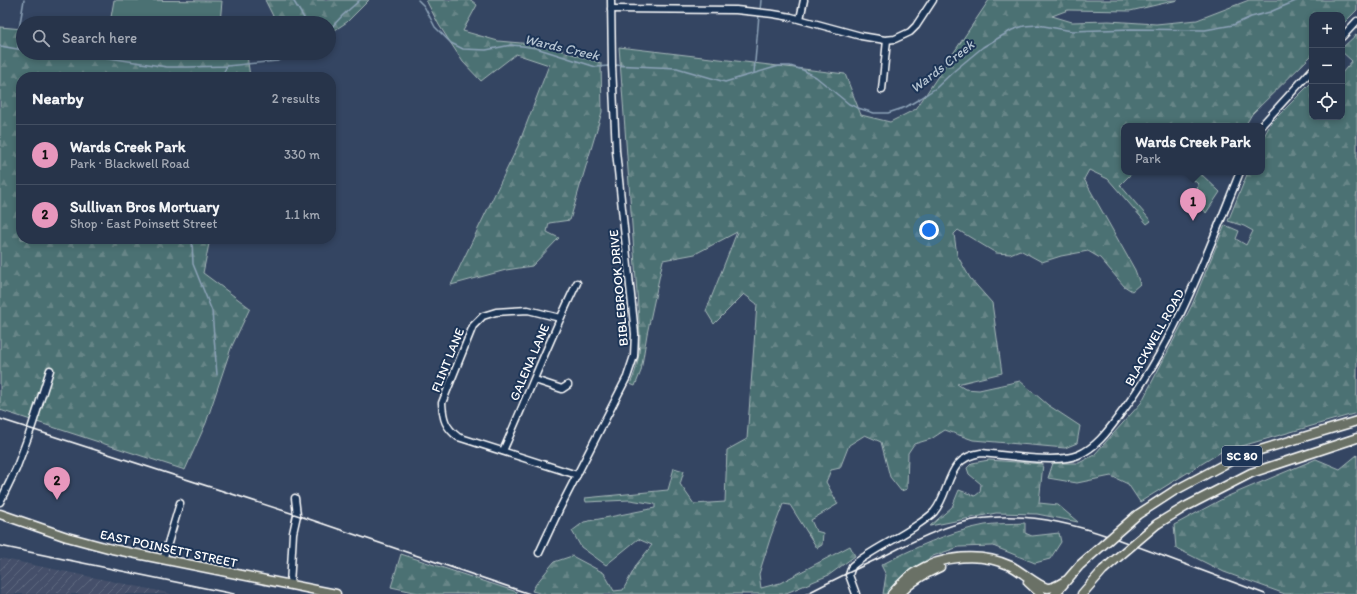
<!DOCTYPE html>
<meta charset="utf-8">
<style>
:root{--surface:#27344a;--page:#2f3c51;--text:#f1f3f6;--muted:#a4aab5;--line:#434f62;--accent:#e797bd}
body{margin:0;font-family:Itim,sans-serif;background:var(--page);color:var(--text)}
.controls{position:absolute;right:12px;top:12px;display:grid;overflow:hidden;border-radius:8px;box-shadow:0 2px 6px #0003}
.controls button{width:36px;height:36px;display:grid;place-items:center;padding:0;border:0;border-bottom:1px solid var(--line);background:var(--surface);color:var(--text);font:20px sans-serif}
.you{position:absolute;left:929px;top:230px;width:14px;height:14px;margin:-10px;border:3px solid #fff;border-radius:50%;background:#1a73e8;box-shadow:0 0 0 6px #1a73e833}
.badge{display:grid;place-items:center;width:26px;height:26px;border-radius:50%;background:var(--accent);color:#111;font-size:13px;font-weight:700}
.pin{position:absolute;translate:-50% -33px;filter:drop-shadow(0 1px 2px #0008)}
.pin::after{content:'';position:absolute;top:21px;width:14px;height:12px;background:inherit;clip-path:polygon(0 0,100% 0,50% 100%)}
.popup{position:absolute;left:1121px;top:123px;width:144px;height:52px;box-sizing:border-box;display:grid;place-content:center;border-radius:8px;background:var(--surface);filter:drop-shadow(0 1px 3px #0005);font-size:13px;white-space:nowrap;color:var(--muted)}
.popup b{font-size:15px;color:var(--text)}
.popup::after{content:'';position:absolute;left:50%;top:100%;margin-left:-8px;border:8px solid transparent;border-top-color:var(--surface)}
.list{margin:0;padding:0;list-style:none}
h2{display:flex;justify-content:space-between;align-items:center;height:52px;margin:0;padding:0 16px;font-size:17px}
h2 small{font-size:13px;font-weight:400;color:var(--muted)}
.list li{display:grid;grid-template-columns:26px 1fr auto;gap:12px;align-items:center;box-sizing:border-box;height:60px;padding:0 16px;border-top:1px solid var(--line)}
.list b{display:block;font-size:15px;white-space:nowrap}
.list p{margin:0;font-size:13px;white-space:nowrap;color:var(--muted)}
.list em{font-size:13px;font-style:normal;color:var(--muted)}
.icon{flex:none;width:22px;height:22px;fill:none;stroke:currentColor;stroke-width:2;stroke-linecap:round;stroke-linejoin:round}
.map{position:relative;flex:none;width:1357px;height:594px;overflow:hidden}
.search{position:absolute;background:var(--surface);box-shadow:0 2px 6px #0003;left:16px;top:16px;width:320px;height:44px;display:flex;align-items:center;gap:10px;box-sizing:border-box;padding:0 14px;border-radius:22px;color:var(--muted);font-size:15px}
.panel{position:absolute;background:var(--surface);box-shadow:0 2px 6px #0003;left:16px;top:72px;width:320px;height:172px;border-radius:16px}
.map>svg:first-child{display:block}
.industrial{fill:url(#industrial-furrows)}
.green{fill:#4c7173;stroke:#a6b8b9}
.forest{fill:url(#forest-firs);stroke:#a6b8b9}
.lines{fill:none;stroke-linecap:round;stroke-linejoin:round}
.stream{stroke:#8da3b8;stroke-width:1.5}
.minor-casing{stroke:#fff;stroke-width:9}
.major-casing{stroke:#fff;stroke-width:11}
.minor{stroke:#1d3557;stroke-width:6}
.major{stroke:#6a7166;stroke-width:8}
.rail{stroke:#fff;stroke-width:1.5}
.major-bridge-casing{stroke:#fff;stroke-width:11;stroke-linecap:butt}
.major-bridge{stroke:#6a7166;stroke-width:8}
.labels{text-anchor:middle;stroke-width:4;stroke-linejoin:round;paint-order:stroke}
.shield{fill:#1d3557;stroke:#bbc2cd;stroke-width:1}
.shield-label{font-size:12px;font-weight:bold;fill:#fff}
.street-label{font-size:13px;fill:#fff;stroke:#1d3557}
.water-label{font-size:14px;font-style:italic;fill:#b3c2d0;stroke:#1d3557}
</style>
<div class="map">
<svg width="1357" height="594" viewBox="0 0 1357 594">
<defs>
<pattern id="industrial-furrows" width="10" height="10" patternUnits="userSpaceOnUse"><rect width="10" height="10" fill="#44506a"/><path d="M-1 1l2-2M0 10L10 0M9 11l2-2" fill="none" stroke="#606a80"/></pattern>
<pattern id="forest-firs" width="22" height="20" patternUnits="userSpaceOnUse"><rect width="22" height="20" fill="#4c7173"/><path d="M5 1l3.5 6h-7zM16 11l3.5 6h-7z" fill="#678688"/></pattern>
</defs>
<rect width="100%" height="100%" fill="#344562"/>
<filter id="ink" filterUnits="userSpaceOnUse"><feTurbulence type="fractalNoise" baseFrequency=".025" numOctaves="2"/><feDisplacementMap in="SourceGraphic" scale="8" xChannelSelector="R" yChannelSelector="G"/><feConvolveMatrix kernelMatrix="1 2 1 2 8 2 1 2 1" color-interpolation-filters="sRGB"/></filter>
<g filter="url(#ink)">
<polygon class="industrial" points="0,558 159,591 171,594 0,594"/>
<polygon class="green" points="114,0 222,1 220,23 110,23"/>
<g class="forest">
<polygon points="265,0 369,0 347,22 329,34 329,23 259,23 273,16"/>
<polygon points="426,0 471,0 477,5 463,31 498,41 543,45 601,63 602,112 570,220 549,223 547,232 559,238 532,266 506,270 451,285 518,146 549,65 516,54 481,81 463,62 439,25"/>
<path d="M989,0H1178L1130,11L1068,10L1052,16L1072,22L1109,21L1156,24L1197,20L1249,0H1357V10L1342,25V15H1312V55L1252,114L1245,126H1124V172H1133L1120,185L1151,221L1147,224L1108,179L1089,170L1084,179L1135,270L1140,284L1132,291L1124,286L1100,258L1088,251L1061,256L1042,262L1020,250L1010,254L996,253L958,230L954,234L957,255L970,278L992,303L1002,373L957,384L965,389L979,390L1020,381L1048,405L1080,426L1077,443L1065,448L973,440L945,430L931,439L914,444L908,453L907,489L901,491L890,477L881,442L865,435L849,445L840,468L831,470L826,482L838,504L811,520L816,531L823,533L822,545L817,548L790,505L783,504L771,536L759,574L761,588L780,583L850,546L855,556L829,575L784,594H543L532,591L536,584L554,562L572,556L604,573L614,591L623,590L637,564L652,545L638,539L606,565L581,547L572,531L584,522L655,508V504L630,500L586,502L585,498L668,490L674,468L684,471L680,484L694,504L725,502L727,450L747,439L757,304L744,294L714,324L706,311L737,232L695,254L663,260L647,334L641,371L635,386L630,384C638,367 640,353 640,334L619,47L845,74L861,115L890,122L916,109Z"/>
<polygon points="0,27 23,29 23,53 274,53 271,55 247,55 250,77 21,77 21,239 210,239 203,273 250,308 231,348 206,423 185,470 0,410"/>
<polygon points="1357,34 1357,413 1221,452 1140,502 1128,484 1111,476 1077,483 1048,478 1053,463 1079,463 1094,455 1141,403 1192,305 1225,225 1239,231 1236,239 1246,245 1253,231 1244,226 1228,221 1248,172 1262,172 1262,140 1271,123 1312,82 1312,117 1342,117 1342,73 1352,61 1342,52 1342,48"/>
<polygon points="1185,172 1199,172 1220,192 1206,213 1196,198 1198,184"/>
<polygon points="1357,455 1357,594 1285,594 1224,572 1176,548 1174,525 1226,497 1316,459 1340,469"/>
<polygon points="989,460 1043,464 1039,503 1058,505 1078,522 1037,514 996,513 930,526 952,507 959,490 975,496 980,492 981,484 969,474 967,468 972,463"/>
<path d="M1025,523V533L1032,536L1059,533L1061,542L1050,559L1035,563L993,546L959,547L933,556L908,572L887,594H883L886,575L881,565C914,548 948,532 985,525C997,523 1011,524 1025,523Z"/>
<polygon points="401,554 517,592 516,594 423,594 391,587"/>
</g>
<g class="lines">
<g class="stream">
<polyline points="293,0 307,23"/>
<polyline points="418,0 424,6 435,27 451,43 463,49 486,50 511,45 523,46 536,48 596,67 609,66"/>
<polyline points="760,11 761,0"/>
<polyline points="329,30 343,15 360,0"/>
<polyline points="0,46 23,50"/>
<polyline points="18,49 18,35 24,0"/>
<polyline points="47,53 62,55 103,57 167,67 188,67 227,66 277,61 299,53"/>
<polyline points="613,65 677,68 725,82 779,66 790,66 803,70 816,77 849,104 858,108 874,113 888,113 906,107 921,98 936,88 954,71 983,47 1012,30 1024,26 1038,25 1072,31 1131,29 1205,30 1233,25 1251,17 1270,12 1298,0"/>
<polyline points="754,73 759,15"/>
<polyline points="221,77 227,66"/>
<polyline points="192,239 193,264 212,311 217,375"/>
</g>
<g class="minor-casing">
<g id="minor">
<polyline points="611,9 736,10 773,14 791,17 861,36 885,40 895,39 910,32 916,26 933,0"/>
<polyline points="800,19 804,0"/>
<polyline points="1342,37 1357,21"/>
<polyline points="882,90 887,40"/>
<polyline points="1261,126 1312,70"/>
<path d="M560,318L528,310L496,312L483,316L473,326L442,403C443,419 445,427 458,437L577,475"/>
<polyline points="535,380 562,389 568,385"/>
<path d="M503,451C528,395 550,338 577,283"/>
<polyline points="0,502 16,469 31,429 50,370"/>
<polyline points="539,553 559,510 627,377 634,356 635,334 616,151 612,66 611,0"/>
<polyline points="163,560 180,503"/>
<polyline points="290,585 293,533 297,515 295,498"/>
<path d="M856,594L849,575L852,566C871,550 896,540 917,525C923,521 929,517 934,512C952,490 945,458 981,453C1006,455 1057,464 1078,455C1096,448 1108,431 1119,416C1175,343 1206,256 1240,172"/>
</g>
</g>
<g class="major-casing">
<g id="major">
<polyline points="0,514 67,537 112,549 336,594"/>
<polyline points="1137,515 1174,491 1240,456 1357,421"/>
<polyline points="1157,524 1185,507 1251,473 1357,438"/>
<polyline points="1028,582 1041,594"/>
<path d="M892,594C899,586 906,578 914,573C942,555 981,552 1011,566C1021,571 1039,587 1048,588C1054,588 1060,584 1065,581"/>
<path d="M900,594C911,581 925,574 940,567"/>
<polyline points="1055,594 1080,565"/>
<polyline points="1082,594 1103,570"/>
</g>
</g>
<use href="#minor" class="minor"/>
<use href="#major" class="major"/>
<g class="rail">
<polyline points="0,419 297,515 530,594"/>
<polyline points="0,546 234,594"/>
<path d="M806,594C833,580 860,567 888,554C911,542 935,530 960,523C1029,504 1099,532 1163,556C1197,569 1231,581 1265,594"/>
</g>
<g class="major-bridge-casing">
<g id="major-bridge">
<polyline points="1080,565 1137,515"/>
<polyline points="1103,570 1157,524"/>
</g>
</g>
<use href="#major-bridge" class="major-bridge"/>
</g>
</g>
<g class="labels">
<rect class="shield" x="1222" y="446" width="40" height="20" rx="3"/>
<g class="shield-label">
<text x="1242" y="460">SC 80</text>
</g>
<g class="street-label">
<text transform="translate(618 288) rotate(-95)" y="5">BIBLEBROOK DRIVE</text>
<text transform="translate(1154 337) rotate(-61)" y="5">BLACKWELL ROAD</text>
<text transform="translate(447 360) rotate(-68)" y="5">FLINT LANE</text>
<text transform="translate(529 362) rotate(-67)" y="5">GALENA LANE</text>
<text transform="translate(169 548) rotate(12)" y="5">EAST POINSETT STREET</text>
</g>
<g class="water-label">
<text transform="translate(562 47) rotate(13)" y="5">Wards Creek</text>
<text transform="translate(942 66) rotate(-38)" y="5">Wards Creek</text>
</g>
</g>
</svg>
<div class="controls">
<button>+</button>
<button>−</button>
<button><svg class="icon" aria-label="locate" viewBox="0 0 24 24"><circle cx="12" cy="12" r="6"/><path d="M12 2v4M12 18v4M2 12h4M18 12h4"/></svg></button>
</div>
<div class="you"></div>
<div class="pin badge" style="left:1193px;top:221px">1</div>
<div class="popup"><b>Wards Creek Park</b>Park</div>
<div class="pin badge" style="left:57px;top:500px">2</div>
<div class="search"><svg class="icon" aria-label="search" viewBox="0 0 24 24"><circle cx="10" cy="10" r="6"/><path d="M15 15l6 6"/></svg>Search here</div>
<section class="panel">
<h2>Nearby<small>2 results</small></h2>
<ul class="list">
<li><span class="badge">1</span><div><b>Wards Creek Park</b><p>Park · Blackwell Road</p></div><em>330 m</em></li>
<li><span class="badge">2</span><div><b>Sullivan Bros Mortuary</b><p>Shop · East Poinsett Street</p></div><em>1.1 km</em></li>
</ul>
</section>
</div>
